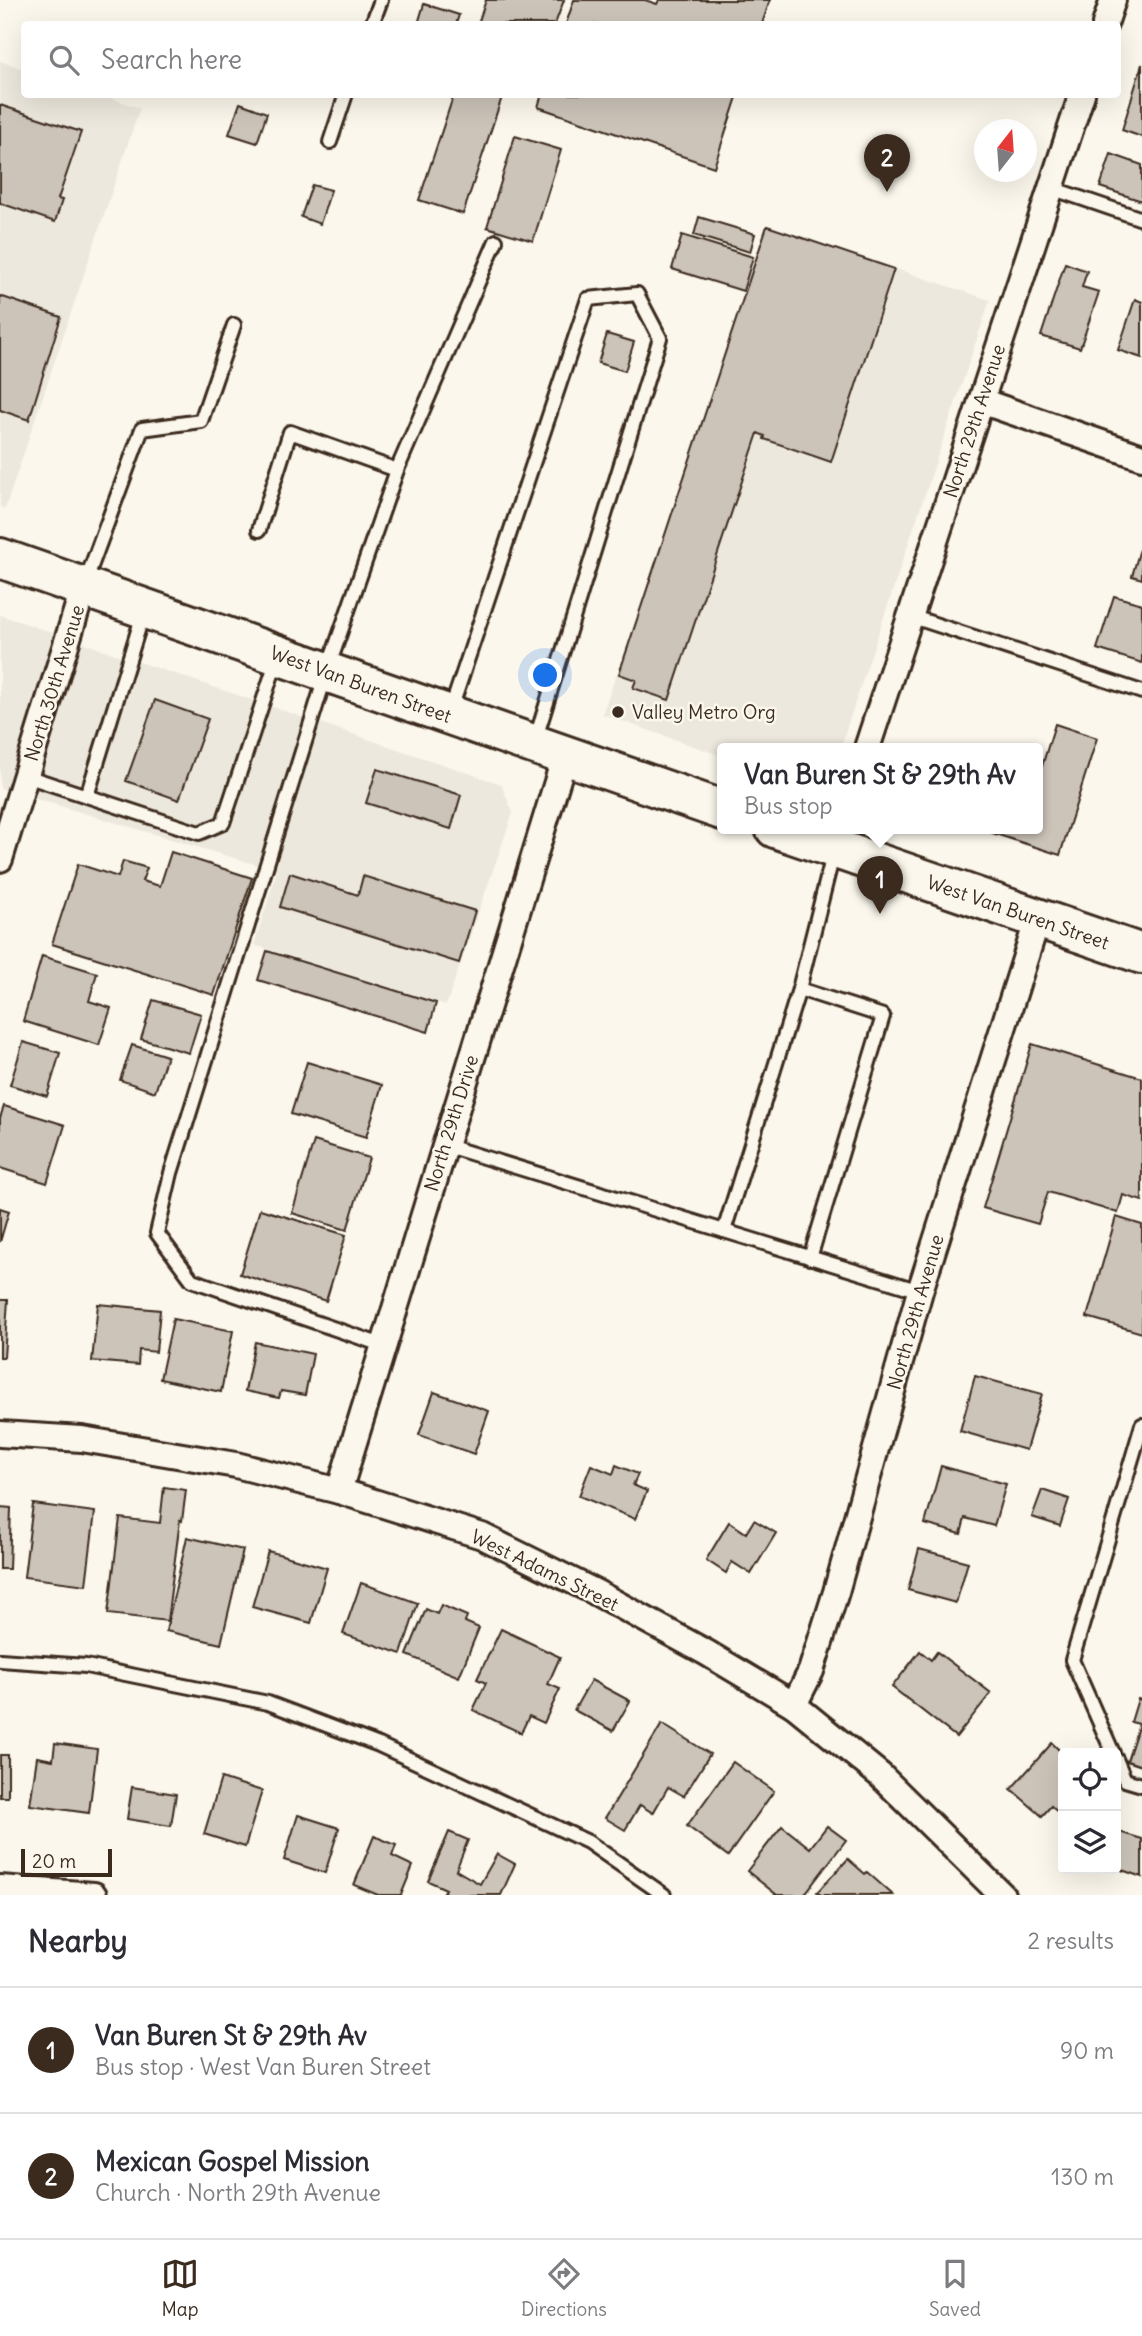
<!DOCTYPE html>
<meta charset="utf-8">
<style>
:root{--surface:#fff;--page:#f2f2f3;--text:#2b2b33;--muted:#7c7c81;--line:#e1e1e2;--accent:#3b2a1e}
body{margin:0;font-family:Delius,sans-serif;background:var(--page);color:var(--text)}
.controls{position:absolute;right:21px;bottom:21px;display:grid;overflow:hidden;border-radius:7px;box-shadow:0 7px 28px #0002}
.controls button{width:63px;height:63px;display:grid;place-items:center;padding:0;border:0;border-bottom:2px solid var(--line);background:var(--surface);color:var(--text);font:35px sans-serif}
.compass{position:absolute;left:974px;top:119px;width:63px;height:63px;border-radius:50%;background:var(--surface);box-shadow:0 7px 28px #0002;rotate:17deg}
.scale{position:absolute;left:21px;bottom:18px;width:91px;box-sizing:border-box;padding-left:7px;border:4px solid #3b2a1e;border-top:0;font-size:19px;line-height:24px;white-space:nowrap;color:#3b2a1e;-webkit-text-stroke:5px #fbf7ec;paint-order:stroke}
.you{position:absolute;left:546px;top:676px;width:24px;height:24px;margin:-18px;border:5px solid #fff;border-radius:50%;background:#1a73e8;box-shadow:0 0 0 10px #1a73e833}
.badge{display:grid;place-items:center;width:46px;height:46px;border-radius:50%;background:var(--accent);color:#fff;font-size:23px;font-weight:700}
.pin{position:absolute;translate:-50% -58px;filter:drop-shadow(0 2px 4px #0008)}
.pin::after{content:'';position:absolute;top:37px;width:24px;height:21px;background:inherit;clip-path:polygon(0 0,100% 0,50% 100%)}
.popup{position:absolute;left:717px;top:743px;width:326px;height:91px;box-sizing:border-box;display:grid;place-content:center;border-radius:7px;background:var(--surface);filter:drop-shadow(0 2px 5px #0005);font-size:23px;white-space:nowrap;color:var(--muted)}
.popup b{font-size:26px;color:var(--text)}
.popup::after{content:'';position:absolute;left:50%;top:100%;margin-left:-14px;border:14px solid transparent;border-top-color:var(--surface)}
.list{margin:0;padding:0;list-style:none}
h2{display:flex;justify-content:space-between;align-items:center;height:91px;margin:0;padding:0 28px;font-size:30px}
h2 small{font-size:23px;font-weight:400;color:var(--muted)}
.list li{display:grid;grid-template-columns:46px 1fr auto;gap:21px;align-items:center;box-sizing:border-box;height:126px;padding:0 28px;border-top:2px solid var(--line)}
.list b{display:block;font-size:26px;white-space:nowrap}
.list p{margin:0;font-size:23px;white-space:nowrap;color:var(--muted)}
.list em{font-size:23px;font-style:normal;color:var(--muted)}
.icon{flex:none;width:38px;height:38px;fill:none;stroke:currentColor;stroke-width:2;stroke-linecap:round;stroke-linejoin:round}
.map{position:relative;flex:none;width:1142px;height:1895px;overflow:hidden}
.search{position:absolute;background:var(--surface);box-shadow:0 7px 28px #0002;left:21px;right:21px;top:21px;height:77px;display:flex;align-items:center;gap:18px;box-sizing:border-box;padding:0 24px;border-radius:7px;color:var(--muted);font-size:26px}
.sheet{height:343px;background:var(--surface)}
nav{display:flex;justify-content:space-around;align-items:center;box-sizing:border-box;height:98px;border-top:2px solid var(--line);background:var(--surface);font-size:19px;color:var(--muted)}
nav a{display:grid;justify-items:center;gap:4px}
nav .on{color:var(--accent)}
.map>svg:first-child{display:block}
.built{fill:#ede8dd}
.building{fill:#ccc4b9;stroke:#3b2a1e;stroke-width:2}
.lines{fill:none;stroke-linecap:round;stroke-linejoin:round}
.service-casing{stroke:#3b2a1e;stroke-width:18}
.minor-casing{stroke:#3b2a1e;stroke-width:30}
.primary-casing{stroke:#3b2a1e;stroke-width:44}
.service{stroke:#fbf7ec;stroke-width:12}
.minor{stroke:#fbf7ec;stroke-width:24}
.primary{stroke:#fbf7ec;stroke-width:38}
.poi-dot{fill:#3b2a1e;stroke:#fbf7ec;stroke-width:2.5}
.labels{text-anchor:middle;stroke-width:5;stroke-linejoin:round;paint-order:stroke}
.street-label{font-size:19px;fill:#3b2a1e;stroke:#fbf7ec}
.poi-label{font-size:19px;fill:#3b2a1e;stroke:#fbf7ec;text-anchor:start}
</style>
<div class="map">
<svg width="1142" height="1895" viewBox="0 0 1142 1895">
<rect width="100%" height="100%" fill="#fbf7ec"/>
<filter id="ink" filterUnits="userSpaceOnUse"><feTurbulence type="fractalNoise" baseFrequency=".0143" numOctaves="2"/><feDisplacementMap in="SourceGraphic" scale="14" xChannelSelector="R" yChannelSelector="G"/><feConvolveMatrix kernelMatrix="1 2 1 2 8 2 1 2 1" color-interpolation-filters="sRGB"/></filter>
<g filter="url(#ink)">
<g class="built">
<polygon points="0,61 24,69 24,94 101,95 140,108 5,509 0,507"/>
<polygon points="767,226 990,300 840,748 722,748 722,756 602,714 617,673 619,673"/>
<polygon points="0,615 501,784 513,813 446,1005 254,945 277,871 0,788"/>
</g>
<g class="building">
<polygon points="486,0 564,0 555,24 478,24"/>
<polygon points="574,0 645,0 657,4 659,0 770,0 762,24 566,24"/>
<polygon points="424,4 459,15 456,24 418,24"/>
<polygon points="1142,64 1142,137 1122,130"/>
<polygon points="454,94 503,94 463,214 419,200"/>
<polygon points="542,94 738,94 714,167 538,107"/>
<polygon points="240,103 267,113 257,143 229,134"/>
<polygon points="0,105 81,132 58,199 62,200 55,222 0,203"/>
<polygon points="515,136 561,150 533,241 487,227"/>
<polygon points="1111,154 1142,165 1142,201 1100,187"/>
<polygon points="312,185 331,190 320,224 301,217"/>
<polygon points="699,217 755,234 750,252 694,235"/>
<polygon points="767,226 894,269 831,462 764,439 765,436 758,433 669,700 633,688 636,680 619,674"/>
<polygon points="682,235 753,257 743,291 672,269"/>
<polygon points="1065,263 1087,271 1082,287 1099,292 1080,348 1041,336"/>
<polygon points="0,296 61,317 29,420 0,410"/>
<polygon points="1135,299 1142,302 1142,358 1118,350"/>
<polygon points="607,334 634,342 625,371 598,363"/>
<polygon points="1142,542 1142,579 1132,576"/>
<polygon points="1114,596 1142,604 1142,663 1097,649"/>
<polygon points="155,700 208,719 179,800 126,781"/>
<polygon points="1055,724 1097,738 1060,855 977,828 1038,828 1038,779"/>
<polygon points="377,769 461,795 451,829 366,803"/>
<polygon points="171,852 252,878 214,995 52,944 78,864 118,877 123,861 147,868 142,881 160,886"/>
<polygon points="290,873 358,895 363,876 475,911 459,963 280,907"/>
<polygon points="267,951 436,1003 428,1032 258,980"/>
<polygon points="42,956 97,973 89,1001 111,1008 99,1045 23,1021"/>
<polygon points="153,1000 201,1014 189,1053 141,1039"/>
<polygon points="23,1042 60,1053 47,1096 10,1085"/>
<polygon points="1032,1044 1142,1078 1142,1201 1123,1195 1118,1213 1048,1192 1038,1224 983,1208"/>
<polygon points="132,1045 167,1056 155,1092 120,1080"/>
<polygon points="307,1062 382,1085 366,1137 291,1114"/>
<polygon points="4,1106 65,1125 47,1183 0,1168 0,1118"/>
<polygon points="314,1141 369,1158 347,1230 292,1213"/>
<polygon points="0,1208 9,1211 0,1242"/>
<polygon points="260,1209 346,1235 326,1301 240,1274"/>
<polygon points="1116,1217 1142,1225 1142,1333 1087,1317"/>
<polygon points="0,1300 8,1300 4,1357 0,1357"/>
<polygon points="98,1304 160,1310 156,1352 139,1350 138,1365 92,1361"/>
<polygon points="173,1319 233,1331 221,1392 160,1379"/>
<polygon points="255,1342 313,1354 305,1395 281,1391 279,1398 245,1391"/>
<polygon points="975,1376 1042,1394 1026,1450 960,1431"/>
<polygon points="434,1392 489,1411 474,1454 419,1435"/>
<polygon points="591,1465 613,1474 616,1465 638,1474 633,1485 647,1491 635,1519 579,1496"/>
<polygon points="941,1466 1006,1484 994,1526 965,1518 961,1534 925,1524"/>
<polygon points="164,1487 186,1490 182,1521 180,1520 167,1621 108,1614 120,1518 160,1523"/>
<polygon points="1042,1490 1069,1499 1060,1526 1032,1517"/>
<polygon points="33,1504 95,1512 86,1585 24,1577"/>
<polygon points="0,1507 11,1508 9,1569 0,1569"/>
<polygon points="754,1520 776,1533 751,1574 732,1562 726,1573 706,1560 729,1522 746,1533"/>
<polygon points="187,1537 243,1550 221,1644 166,1631"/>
<polygon points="919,1549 968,1562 956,1603 908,1590"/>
<polygon points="268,1551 327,1568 311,1623 252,1607"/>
<polygon points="361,1583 418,1603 401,1654 343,1634"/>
<polygon points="441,1605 467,1616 465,1622 479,1628 459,1677 407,1655 426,1609 437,1614"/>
<polygon points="501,1629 560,1657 548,1684 560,1689 544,1723 529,1716 521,1733 473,1710 486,1683 477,1679"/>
<polygon points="920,1651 931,1660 937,1652 991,1693 956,1737 892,1687"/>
<polygon points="591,1680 630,1701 613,1731 574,1710"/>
<polygon points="1138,1699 1142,1700 1142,1766 1127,1761 1139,1724 1131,1722"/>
<polygon points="662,1724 710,1754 684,1796 668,1787 653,1813 640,1805 625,1830 605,1818"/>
<polygon points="55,1743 97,1749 89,1813 30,1805 37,1757 53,1760"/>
<polygon points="1052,1743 1063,1754 1063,1817 1051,1806 1042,1816 1011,1789"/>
<rect x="0" y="1755" width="8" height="42"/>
<polygon points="733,1762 774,1791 728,1856 687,1826"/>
<polygon points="221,1778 262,1791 245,1847 204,1834"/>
<polygon points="132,1787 176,1794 171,1826 127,1819"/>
<polygon points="298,1815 339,1828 325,1873 284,1860"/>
<polygon points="782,1826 810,1848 827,1826 846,1840 804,1895 777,1895 747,1871"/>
<polygon points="1116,1831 1142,1839 1142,1877 1116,1868"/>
<polygon points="449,1832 468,1840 456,1870 480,1884 497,1854 515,1864 501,1895 442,1895 446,1889 428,1881"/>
<polygon points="374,1836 396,1845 392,1856 413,1866 401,1895 378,1895 354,1885"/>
<polygon points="848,1859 865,1874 867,1872 893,1895 821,1895 817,1892"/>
</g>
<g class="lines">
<g class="service-casing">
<g id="service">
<polyline points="372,24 381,0"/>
<polyline points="330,142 346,94"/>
<polyline points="1051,188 1142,219"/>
<polyline points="259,530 290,432 397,470"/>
<polyline points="85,583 142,429 201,421 234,325"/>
<polyline points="910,616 1142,692"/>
<polyline points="450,712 588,299 637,294 660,338 535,741"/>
<polyline points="26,776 199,833 223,823 277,659"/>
<polyline points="87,796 144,611"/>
<polyline points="799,989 883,1016 810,1258"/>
<polyline points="444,1145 920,1291"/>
<polyline points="724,1231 799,989 834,851"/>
<polyline points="382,1345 192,1280 157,1233 171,1173 327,671 397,470 496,241"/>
<polyline points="0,1660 86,1666 268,1703 379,1745 588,1842 664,1895"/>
<polyline points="1113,1753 1072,1660 1142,1425"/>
<polyline points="1116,1759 1125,1780 1142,1785"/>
</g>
</g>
<g class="minor-casing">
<g id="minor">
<polyline points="1105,24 1113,0"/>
<polyline points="981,401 1142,457"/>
<polyline points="867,748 1082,94"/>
<polyline points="0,859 84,586"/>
<polyline points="0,1434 82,1439 236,1465 339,1491 482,1536 597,1593 707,1653 794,1705 880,1775 1002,1895"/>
<polyline points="339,1491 565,756"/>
<polyline points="794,1705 811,1671 836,1592 920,1291 1038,918"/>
<polyline points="0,1888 94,1895"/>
</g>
</g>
<g class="primary-casing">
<g id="primary">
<polyline points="0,558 722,810"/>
<polyline points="775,828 1142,954"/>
</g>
</g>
<use href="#service" class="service"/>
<use href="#minor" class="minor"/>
<use href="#primary" class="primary"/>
</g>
</g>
<circle class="poi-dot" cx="618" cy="712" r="7"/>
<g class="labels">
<g class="street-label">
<text transform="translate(974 421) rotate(-72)" y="7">North 29th Avenue</text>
<text transform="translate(54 683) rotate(-73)" y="7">North 30th Avenue</text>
<text transform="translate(361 684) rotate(20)" y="7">West Van Buren Street</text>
<text transform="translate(1018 912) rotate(19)" y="7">West Van Buren Street</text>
<text transform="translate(451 1123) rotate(-73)" y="7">North 29th Drive</text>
<text transform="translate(915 1312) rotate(-74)" y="7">North 29th Avenue</text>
<text transform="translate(545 1570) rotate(26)" y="7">West Adams Street</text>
</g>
<g class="poi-label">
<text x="632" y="719">Valley Metro Org</text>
</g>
</g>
</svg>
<div class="controls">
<button><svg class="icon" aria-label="locate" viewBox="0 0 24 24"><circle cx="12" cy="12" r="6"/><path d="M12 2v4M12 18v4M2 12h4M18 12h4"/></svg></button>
<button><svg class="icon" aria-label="layers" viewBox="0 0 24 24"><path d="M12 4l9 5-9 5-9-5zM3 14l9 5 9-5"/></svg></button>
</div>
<svg class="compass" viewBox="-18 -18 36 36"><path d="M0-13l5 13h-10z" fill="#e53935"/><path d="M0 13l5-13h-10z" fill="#7c7c81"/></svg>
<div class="scale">20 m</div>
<div class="you"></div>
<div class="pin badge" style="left:880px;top:914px">1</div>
<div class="popup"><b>Van Buren St &amp; 29th Av</b>Bus stop</div>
<div class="pin badge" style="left:887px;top:192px">2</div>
<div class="search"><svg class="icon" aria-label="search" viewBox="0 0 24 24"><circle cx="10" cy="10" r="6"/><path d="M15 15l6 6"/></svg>Search here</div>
</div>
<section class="sheet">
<h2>Nearby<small>2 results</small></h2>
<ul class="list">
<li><span class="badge">1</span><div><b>Van Buren St &amp; 29th Av</b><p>Bus stop · West Van Buren Street</p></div><em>90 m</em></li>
<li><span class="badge">2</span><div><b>Mexican Gospel Mission</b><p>Church · North 29th Avenue</p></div><em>130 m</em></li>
</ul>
</section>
<nav>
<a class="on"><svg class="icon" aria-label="map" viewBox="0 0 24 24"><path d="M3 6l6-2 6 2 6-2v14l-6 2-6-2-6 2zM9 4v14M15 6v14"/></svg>Map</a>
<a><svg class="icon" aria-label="directions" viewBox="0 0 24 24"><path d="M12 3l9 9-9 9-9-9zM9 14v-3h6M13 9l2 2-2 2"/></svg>Directions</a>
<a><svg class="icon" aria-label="saved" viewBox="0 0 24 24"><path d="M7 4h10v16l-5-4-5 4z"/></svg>Saved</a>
</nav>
